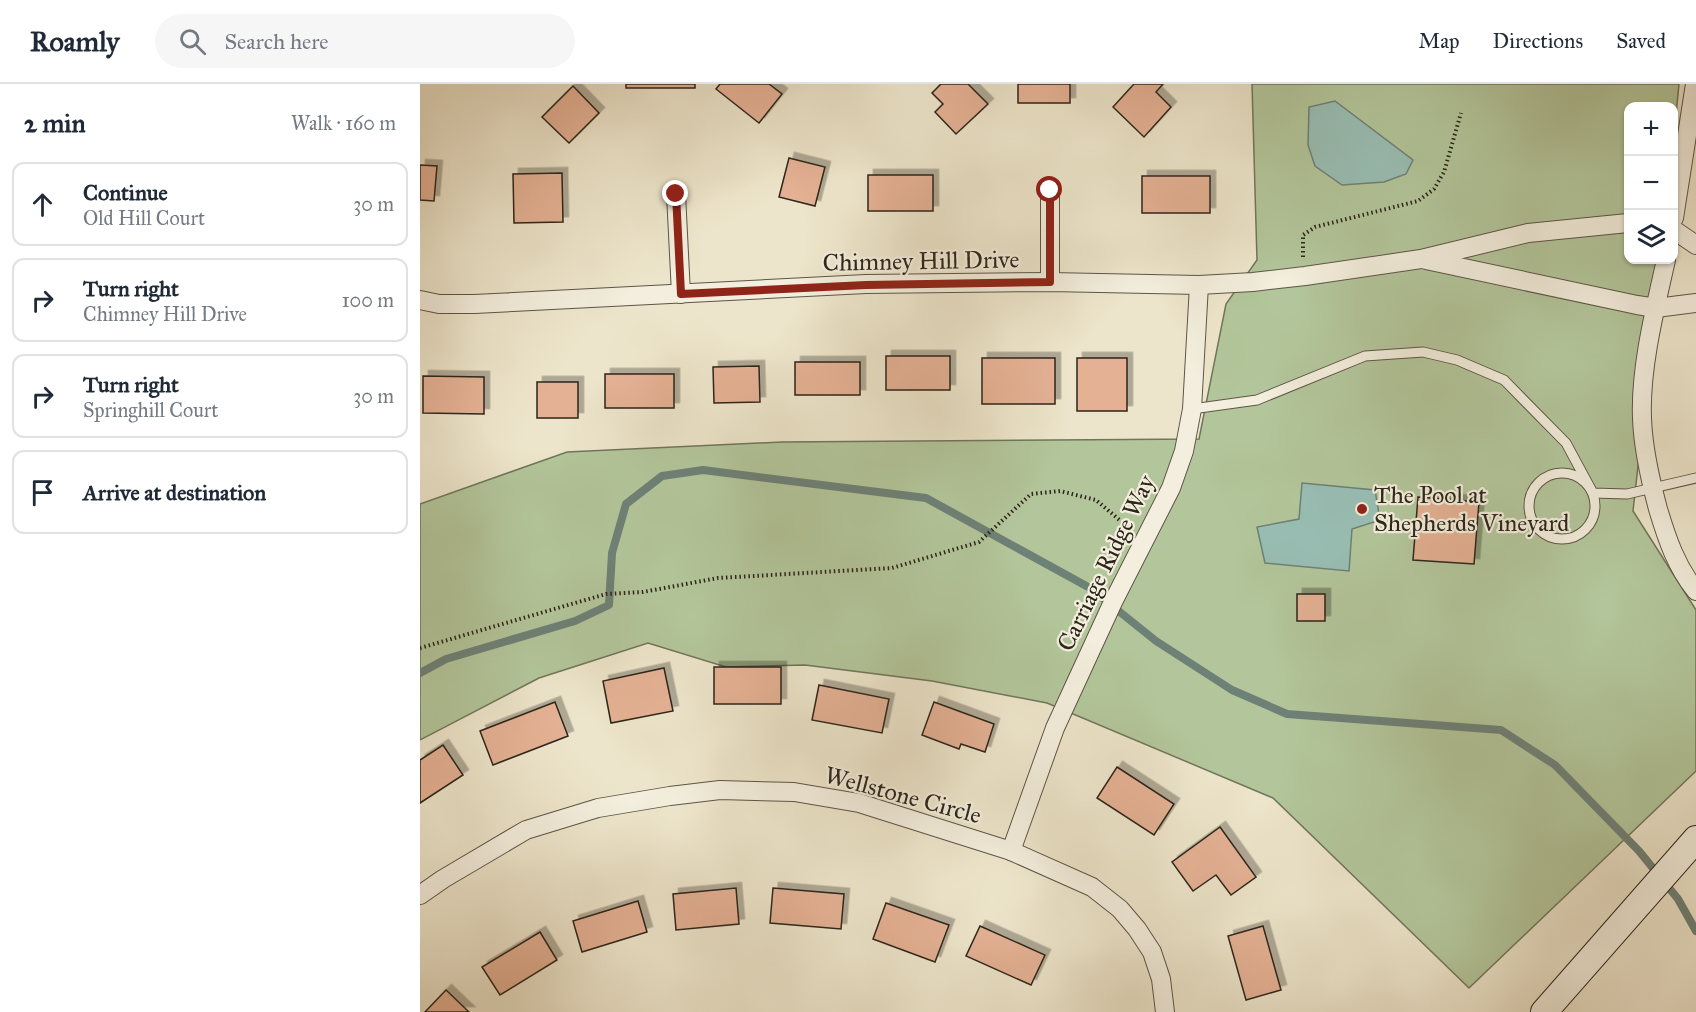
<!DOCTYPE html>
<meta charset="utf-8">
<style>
:root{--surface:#fff;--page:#f6f6f7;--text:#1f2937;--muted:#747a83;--line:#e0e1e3}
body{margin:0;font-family:"IM FELL Great Primer",serif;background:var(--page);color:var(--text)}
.controls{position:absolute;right:18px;top:18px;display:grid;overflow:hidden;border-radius:12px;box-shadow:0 2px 4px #0004}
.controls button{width:54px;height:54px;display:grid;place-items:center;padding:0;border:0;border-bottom:2px solid var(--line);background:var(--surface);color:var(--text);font:30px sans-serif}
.stop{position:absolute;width:18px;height:18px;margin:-14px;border:4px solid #8f2418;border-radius:50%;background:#fff}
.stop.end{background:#8f2418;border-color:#fff;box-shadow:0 2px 6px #0008}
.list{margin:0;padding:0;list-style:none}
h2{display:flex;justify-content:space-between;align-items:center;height:78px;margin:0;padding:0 24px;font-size:26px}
h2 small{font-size:20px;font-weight:400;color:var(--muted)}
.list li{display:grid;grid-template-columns:39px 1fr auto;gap:18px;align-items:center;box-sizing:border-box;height:84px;margin:0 12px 12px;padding:0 12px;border:2px solid var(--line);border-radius:12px}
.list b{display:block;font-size:22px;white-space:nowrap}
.list p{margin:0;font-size:20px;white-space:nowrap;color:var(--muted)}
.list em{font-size:20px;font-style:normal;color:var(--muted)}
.icon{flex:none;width:33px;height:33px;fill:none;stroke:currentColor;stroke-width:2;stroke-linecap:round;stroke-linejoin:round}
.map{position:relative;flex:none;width:1276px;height:928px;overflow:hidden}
header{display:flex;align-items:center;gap:36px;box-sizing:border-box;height:84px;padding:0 30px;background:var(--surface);border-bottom:2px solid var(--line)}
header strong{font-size:28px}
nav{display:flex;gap:33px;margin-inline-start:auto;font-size:21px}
.search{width:420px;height:54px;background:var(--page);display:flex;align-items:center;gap:15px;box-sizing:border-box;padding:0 21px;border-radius:33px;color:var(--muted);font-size:22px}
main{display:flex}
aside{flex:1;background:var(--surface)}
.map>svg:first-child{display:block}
.green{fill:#b3c69b;stroke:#70765b;stroke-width:1.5}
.water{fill:#99bfb5;stroke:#6e8177;stroke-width:1.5}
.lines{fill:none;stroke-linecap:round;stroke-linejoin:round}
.stream{stroke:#6e8177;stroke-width:8}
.building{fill:#e4b194;stroke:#2d251b;stroke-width:1.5;filter:url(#shadow)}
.lane-casing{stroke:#5d5547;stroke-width:11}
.street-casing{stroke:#5d5547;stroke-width:20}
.secondary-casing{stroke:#2d251b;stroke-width:28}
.path{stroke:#2d251b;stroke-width:4;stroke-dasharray:1.5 3;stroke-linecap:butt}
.lane{stroke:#f3eedd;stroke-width:9}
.street{stroke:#f3eedd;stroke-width:18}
.secondary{stroke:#f3eedd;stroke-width:26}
.route{stroke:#8f2418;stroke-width:8}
.poi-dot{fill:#8f2418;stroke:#f3eedd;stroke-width:2}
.labels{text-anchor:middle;stroke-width:4.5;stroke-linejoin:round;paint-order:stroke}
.street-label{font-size:24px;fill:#2d251b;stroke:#f3eedd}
.poi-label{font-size:24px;fill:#2d251b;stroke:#f3eedd;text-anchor:start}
</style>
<header>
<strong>Roamly</strong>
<div class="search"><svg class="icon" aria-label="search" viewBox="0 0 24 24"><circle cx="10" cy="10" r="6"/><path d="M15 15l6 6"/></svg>Search here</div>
<nav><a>Map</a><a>Directions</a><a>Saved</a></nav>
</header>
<main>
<aside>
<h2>2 min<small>Walk · 160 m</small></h2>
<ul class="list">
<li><svg class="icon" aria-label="ahead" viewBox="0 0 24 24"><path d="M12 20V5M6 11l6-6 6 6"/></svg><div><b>Continue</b><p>Old Hill Court</p></div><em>30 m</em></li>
<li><svg class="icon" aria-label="right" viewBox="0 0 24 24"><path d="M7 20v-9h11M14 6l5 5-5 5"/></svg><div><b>Turn right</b><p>Chimney Hill Drive</p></div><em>100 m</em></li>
<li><svg class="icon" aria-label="right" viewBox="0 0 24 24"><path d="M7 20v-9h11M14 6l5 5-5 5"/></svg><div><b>Turn right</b><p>Springhill Court</p></div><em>30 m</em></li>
<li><svg class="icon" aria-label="arrive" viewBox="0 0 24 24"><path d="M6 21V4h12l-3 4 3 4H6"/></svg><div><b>Arrive at destination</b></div></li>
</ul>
</aside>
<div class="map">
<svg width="1276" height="928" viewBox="0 0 1276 928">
<defs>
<filter id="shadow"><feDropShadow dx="5.5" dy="-5.5" stdDeviation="0" flood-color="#0004"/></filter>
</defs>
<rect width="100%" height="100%" fill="#ede5cb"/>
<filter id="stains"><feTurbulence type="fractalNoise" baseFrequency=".00333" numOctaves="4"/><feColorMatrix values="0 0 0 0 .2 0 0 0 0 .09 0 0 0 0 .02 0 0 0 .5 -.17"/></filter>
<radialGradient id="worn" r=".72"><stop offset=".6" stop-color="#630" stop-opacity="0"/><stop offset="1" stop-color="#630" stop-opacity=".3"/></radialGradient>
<polygon class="green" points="832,0 1259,0 1254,51 1254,22 1208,22 1208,176 1241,176 1213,427 1276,526 1276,687 1049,904 853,714 627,619 512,597 385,581 306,583 228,559 119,594 0,656 0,420 147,368 362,358 779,355 806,220 837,176"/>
<g class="water">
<polygon points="915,17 993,76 986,90 964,98 922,101 895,82 888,61 889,23"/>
<polygon points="882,399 955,406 960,436 932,445 929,487 845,479 837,443 879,435"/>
</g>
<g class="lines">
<polyline class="stream" points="0,589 26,575 155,537 189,521 192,469 206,420 242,392 283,386 506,414 670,504 736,557 812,606 867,630 1081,646 1135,681 1219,767 1258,815 1276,847"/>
</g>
<g class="building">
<rect x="206" y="0" width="69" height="4"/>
<polygon points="300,0 349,0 362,10 339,39 296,5"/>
<polygon points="521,0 548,0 568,20 536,50 515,28 523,20 512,9"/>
<rect x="598" y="0" width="52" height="19"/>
<polygon points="714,0 743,0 736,8 751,23 724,53 693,23"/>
<polygon points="153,2 179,29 149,59 122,33"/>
<polygon points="369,74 405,83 395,122 359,113"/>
<polygon points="0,81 17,82 14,117 0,116"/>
<polygon points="142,89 143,138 94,139 93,90"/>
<rect x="448" y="91" width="65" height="36"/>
<rect x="722" y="92" width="68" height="37"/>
<rect x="466" y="272" width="64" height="34"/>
<rect x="562" y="274" width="73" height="46"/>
<rect x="657" y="274" width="50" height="53"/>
<rect x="375" y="278" width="65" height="33"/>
<polygon points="339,282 340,318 294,319 293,283"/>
<rect x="185" y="290" width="69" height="34"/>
<polygon points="3,292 64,293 64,330 3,329"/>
<rect x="117" y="298" width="41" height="36"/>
<polygon points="998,413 1059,418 1054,480 993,476"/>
<rect x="877" y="510" width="28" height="27"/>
<rect x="294" y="583" width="67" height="37"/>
<polygon points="244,584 253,627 191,639 183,597"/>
<polygon points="399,601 469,615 462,649 392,636"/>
<polygon points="135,618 148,652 73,681 60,647"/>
<polygon points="514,618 574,640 565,668 541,660 539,665 502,651"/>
<polygon points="23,661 43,691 0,719 0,676"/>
<polygon points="697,683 754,720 734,751 677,714"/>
<polygon points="800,743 836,793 811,811 796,791 773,807 752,778"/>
<polygon points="316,804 319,840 256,846 253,810"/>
<polygon points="353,804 424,810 421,845 350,839"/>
<polygon points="218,817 227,848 162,868 153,837"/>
<polygon points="466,819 529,841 515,878 453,855"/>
<polygon points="560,842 625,871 611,901 546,872"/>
<polygon points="843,842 861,906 826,916 808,852"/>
<polygon points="120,848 137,876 80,911 62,883"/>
<polygon points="26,906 49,928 5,928"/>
</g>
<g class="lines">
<g class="lane-casing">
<g id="lane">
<polyline points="772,325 837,316 945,272 1003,268 1037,276 1084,296 1146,359 1173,409 1207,410 1276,394"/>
<circle cx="1142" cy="422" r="33"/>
</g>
</g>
<g class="street-casing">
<g id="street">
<polyline points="256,110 261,210"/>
<polyline points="1254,134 1275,0"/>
<polyline points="1254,146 1276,161"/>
<polyline points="1006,176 1217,221 1236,224 1276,219"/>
<path d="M1246,176C1235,225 1220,284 1222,334C1223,365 1230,395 1238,425C1247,455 1256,482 1276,507"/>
<polyline points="630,198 630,106"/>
<polyline points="0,216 19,220 54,220 446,200 630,198 779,201 833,198 885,192 1001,175 1108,149 1208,139"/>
<polyline points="591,767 635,644 693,518 751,404 764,367 772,325 779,201"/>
<polyline points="0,811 23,795 106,746 178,724 250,712 300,706 374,708 439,719 591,767 672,803 700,825 717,845 732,868 741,895 745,928"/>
</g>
</g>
<g class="secondary-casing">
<polyline id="secondary" points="1124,928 1276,755"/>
</g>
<g class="path">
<polyline points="883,173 883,151 895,143 998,117 1014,105 1024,88 1041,29"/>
<polyline points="0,564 186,510 223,508 298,494 472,484 559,458 611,410 640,407 676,416 709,444"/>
</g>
<use href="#lane" class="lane"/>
<use href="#street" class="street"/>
<use href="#secondary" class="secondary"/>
</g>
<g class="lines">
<polyline class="route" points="256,110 261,210 446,201 630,198 630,106"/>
</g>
<circle class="poi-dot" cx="942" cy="425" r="6"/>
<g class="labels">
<g class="street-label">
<text transform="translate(501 177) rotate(-1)" y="8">Chimney Hill Drive</text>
<text transform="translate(686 479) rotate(-64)" y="8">Carriage Ridge Way</text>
<text transform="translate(483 711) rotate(15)" y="8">Wellstone Circle</text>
</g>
<g class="poi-label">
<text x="954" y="419">The Pool at<tspan x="954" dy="28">Shepherds Vineyard</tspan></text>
</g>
</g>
<rect width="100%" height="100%" filter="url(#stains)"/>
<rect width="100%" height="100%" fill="url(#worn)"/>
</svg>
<div class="controls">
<button>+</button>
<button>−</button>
<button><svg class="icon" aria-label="layers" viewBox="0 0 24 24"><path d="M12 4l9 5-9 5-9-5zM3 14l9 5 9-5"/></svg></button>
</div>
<div class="stop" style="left:630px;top:106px"></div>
<div class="stop end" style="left:256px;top:110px"></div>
</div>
</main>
